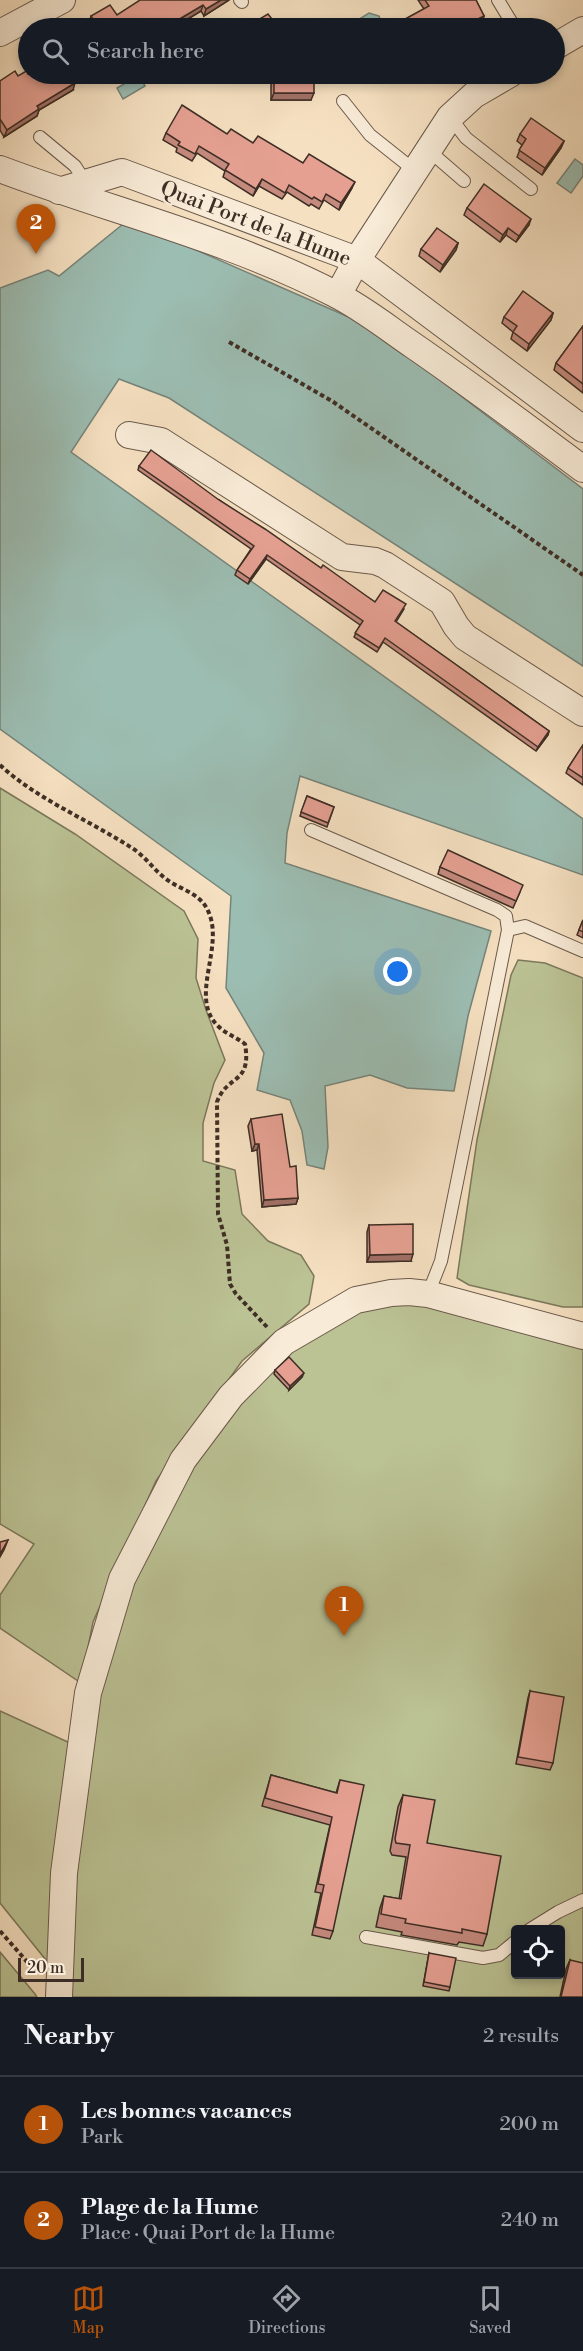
<!DOCTYPE html>
<meta charset="utf-8">
<style>
:root{--surface:#171b24;--page:#242831;--text:#f1f3f6;--muted:#9ea1a6;--line:#363941;--accent:#b45309}
body{margin:0;font-family:"Libre Bodoni",serif;background:var(--page);color:var(--text)}
.controls{position:absolute;right:18px;bottom:18px;display:grid;overflow:hidden;border-radius:6px;box-shadow:0 3px 9px #0003}
.controls button{width:54px;height:54px;display:grid;place-items:center;padding:0;border:0;border-bottom:2px solid var(--line);background:var(--surface);color:var(--text);font:30px sans-serif}
.scale{position:absolute;left:18px;bottom:15px;width:66px;box-sizing:border-box;padding-left:6px;border:3px solid #3e2e25;border-top:0;font-size:16px;line-height:21px;white-space:nowrap;color:#3e2e25;-webkit-text-stroke:4px #f8ebd7;paint-order:stroke}
.you{position:absolute;left:398px;top:972px;width:21px;height:21px;margin:-15px;border:4px solid #fff;border-radius:50%;background:#1a73e8;box-shadow:0 0 0 9px #1a73e833}
.badge{display:grid;place-items:center;width:39px;height:39px;border-radius:50%;background:var(--accent);color:#fff;font-size:20px;font-weight:700}
.pin{position:absolute;translate:-50% -50px;filter:drop-shadow(0 2px 3px #0008)}
.pin::after{content:'';position:absolute;top:32px;width:21px;height:18px;background:inherit;clip-path:polygon(0 0,100% 0,50% 100%)}
.list{margin:0;padding:0;list-style:none}
h2{display:flex;justify-content:space-between;align-items:center;height:78px;margin:0;padding:0 24px;font-size:26px}
h2 small{font-size:20px;font-weight:400;color:var(--muted)}
.list li{display:grid;grid-template-columns:39px 1fr auto;gap:18px;align-items:center;box-sizing:border-box;height:96px;padding:0 24px;border-top:2px solid var(--line)}
.list b{display:block;font-size:22px;white-space:nowrap}
.list p{margin:0;font-size:20px;white-space:nowrap;color:var(--muted)}
.list em{font-size:20px;font-style:normal;color:var(--muted)}
.icon{flex:none;width:33px;height:33px;fill:none;stroke:currentColor;stroke-width:2;stroke-linecap:round;stroke-linejoin:round}
.map{position:relative;flex:none;width:583px;height:1997px;overflow:hidden}
.search{position:absolute;background:var(--surface);box-shadow:0 3px 9px #0003;left:18px;right:18px;top:18px;height:66px;display:flex;align-items:center;gap:15px;box-sizing:border-box;padding:0 21px;border-radius:33px;color:var(--muted);font-size:22px}
.sheet{height:270px;background:var(--surface)}
nav{display:flex;justify-content:space-around;align-items:center;box-sizing:border-box;height:84px;border-top:2px solid var(--line);background:var(--surface);font-size:16px;color:var(--muted)}
nav a{display:grid;justify-items:center;gap:3px}
nav .on{color:var(--accent)}
.map>svg:first-child{display:block}
.green{fill:#bbc294;stroke:#7c785c;stroke-width:1.5;fill-rule:evenodd}
.water{fill:#9cbdb2;stroke:#76847a;stroke-width:1.5}
.lines{fill:none;stroke-linecap:round;stroke-linejoin:round}
.service-casing{stroke:#6c5a4c;stroke-width:14}
.minor-casing{stroke:#6c5a4c;stroke-width:28}
.path{stroke:#3e2e25;stroke-width:4;stroke-dasharray:4.5 3;stroke-linecap:butt}
.service{stroke:#f8ebd7;stroke-width:12}
.minor{stroke:#f8ebd7;stroke-width:26}
.wall{fill:#c58a7e;stroke:#3e2e25;stroke-width:1.5}
.shaded-wall{fill:#a07066;stroke:#3e2e25;stroke-width:1.5}
.building{fill:#e5a092;stroke:#3e2e25;stroke-width:1.5}
.labels{text-anchor:middle;stroke-width:5;stroke-linejoin:round;paint-order:stroke}
.street-label{font-size:21px;fill:#3e2e25;stroke:#f8ebd7}
</style>
<div class="map">
<svg width="583" height="1997" viewBox="0 0 583 1997">
<rect width="100%" height="100%" fill="#f5e0c1"/>
<filter id="stains"><feTurbulence type="fractalNoise" baseFrequency=".00333" numOctaves="4"/><feColorMatrix values="0 0 0 0 .2 0 0 0 0 .09 0 0 0 0 .02 0 0 0 .5 -.17"/></filter>
<radialGradient id="worn" r=".72"><stop offset=".6" stop-color="#630" stop-opacity="0"/><stop offset="1" stop-color="#630" stop-opacity=".3"/></radialGradient>
<g class="green">
<polygon points="0,788 75,834 184,911 198,939 196,978 206,1010 225,1060 214,1083 203,1123 203,1161 235,1170 242,1214 268,1241 301,1255 314,1276 309,1304 242,1361 156,1481 93,1622 81,1683 0,1628 0,1595 34,1544 0,1524"/>
<polygon points="518,960 545,963 583,978 583,1307 563,1307 469,1285 457,1278 477,1140 511,975"/>
<path d="M372,1295L583,1336V1997H59L88,1693L183,1460L308,1327ZM516,1930H560V1974H516Z"/>
<polygon points="0,1711 70,1743 50,1965 0,1903"/>
<polygon points="0,1952 35,1994 37,1997 0,1997"/>
</g>
<g class="water">
<polygon points="369,13 379,16 381,21 379,28 345,28"/>
<polygon points="139,75 145,86 123,99 117,88"/>
<polygon points="575,159 583,165 583,176 571,193 557,183"/>
<polygon points="128,220 369,326 583,489 583,666 169,398 119,379 71,452 583,819 583,875 300,776 287,833 285,863 491,931 468,1016 454,1091 407,1088 370,1075 325,1086 328,1147 324,1169 307,1165 302,1131 290,1100 257,1090 264,1053 226,988 231,896 0,729 0,288 48,270 59,276"/>
</g>
<g class="lines">
<g class="service-casing">
<g id="service">
<polyline points="240,0 242,2"/>
<polyline points="498,0 515,28"/>
<polyline points="343,101 370,135 414,170"/>
<polyline points="450,117 466,138 531,189"/>
<polyline points="40,137 75,166 86,183"/>
<polyline points="427,149 464,181"/>
<polyline points="311,830 497,910 506,916 508,930 441,1261 428,1294"/>
<polyline points="508,930 525,926 583,951"/>
<polyline points="529,1930 558,1912 583,1900"/>
<polyline points="366,1937 483,1958 499,1955 516,1941"/>
</g>
</g>
<g class="minor-casing">
<g id="minor">
<polyline points="0,33 62,0"/>
<polyline points="554,47 583,30"/>
<path d="M0,169C111,211 229,239 335,294C363,308 389,329 414,346C472,386 527,427 583,469"/>
<polyline points="59,191 122,172 357,260 583,429"/>
<polyline points="338,295 357,260 450,117 474,95 510,74"/>
<polyline points="129,435 161,441 342,557 375,561 385,565 442,602 456,626 465,637 583,713"/>
<polyline points="59,1997 64,1873 88,1693 122,1579 183,1460 231,1396 284,1342 356,1300 391,1293 409,1292 428,1294 583,1336"/>
</g>
</g>
<g class="path">
<polyline points="229,342 332,401 583,575"/>
<path d="M0,765C38,800 89,820 132,848C145,856 154,870 166,879C179,889 197,892 206,907C228,944 187,996 218,1026C226,1034 236,1037 245,1044C252,1085 227,1074 217,1102L218,1214L227,1245L230,1284L236,1294L267,1327"/>
<polyline points="0,1931 36,1972"/>
</g>
<use href="#service" class="service"/>
<use href="#minor" class="minor"/>
</g>
<g class="wall">
<polygon points="229,0 204,16 201,11 173,28 92,28 89,23 91,16 117,15"/>
<polygon points="418,0 476,0 484,16 482,22 470,28 389,28 424,9"/>
<polygon points="88,74 99,74 91,79"/>
<polygon points="103,74 118,74 107,80"/>
<polygon points="271,74 314,74 311,100 271,100"/>
<polygon points="18,76 73,90 39,110 37,116 4,137 0,130 0,81"/>
<polygon points="166,133 227,134 253,143 303,163 352,188 339,210 324,200 319,209 311,204 309,206 287,192 282,199 259,186 253,196 223,177 225,171 197,153 192,161 176,152 177,148 163,140"/>
<polygon points="520,134 564,141 561,148 542,175 517,157 522,145 517,141"/>
<polygon points="467,208 529,225 516,242 506,235 500,242 464,215"/>
<polygon points="458,243 456,250 440,272 419,256 421,249"/>
<polygon points="553,313 551,320 527,351 511,339 513,332 502,323 504,317"/>
<polygon points="583,326 583,393 554,370 556,363"/>
<polygon points="139,466 219,500 321,568 375,602 404,609 396,622 549,731 548,735 536,751 383,642 377,652 354,637 360,625 266,559 248,584 235,575 237,570 251,549 138,470"/>
<polygon points="583,745 583,785 566,773 568,768"/>
<polygon points="307,796 334,807 327,827 300,816"/>
<polygon points="440,867 520,892 513,908 438,874"/>
<polygon points="583,920 583,938 577,935"/>
<polygon points="251,1119 290,1167 298,1198 296,1204 262,1207 257,1150 252,1151 248,1126"/>
<polygon points="369,1225 411,1261 367,1262 367,1232"/>
<polygon points="275,1370 302,1377 289,1390 274,1374"/>
<polygon points="530,1691 553,1763 550,1770 516,1764 528,1698"/>
<polygon points="271,1775 336,1793 340,1780 333,1931 330,1939 312,1935 321,1893 315,1892 330,1825 262,1806"/>
<polygon points="403,1795 427,1843 487,1934 483,1946 459,1942 457,1945 401,1935 402,1932 376,1927 380,1908 384,1896 399,1899 406,1857 392,1855 390,1851 398,1807"/>
<polygon points="429,1953 450,1987 449,1991 423,1986"/>
<polygon points="570,1960 583,1997 560,1997 566,1969"/>
</g>
<g class="shaded-wall">
<polygon points="221,0 229,0 204,16 206,9"/>
<polygon points="203,5 201,11 173,28 166,28 166,27"/>
<polygon points="484,16 482,22 470,28 460,28"/>
<polygon points="93,74 99,74 91,79"/>
<polygon points="110,74 118,74 107,80"/>
<polygon points="395,74 402,74 393,78"/>
<polygon points="75,83 73,90 39,110 37,116 4,137 7,130 37,106"/>
<polygon points="274,93 314,93 311,100 271,100"/>
<polygon points="564,141 561,148 542,175 545,168"/>
<polygon points="262,179 259,186 253,196 256,189"/>
<polygon points="355,182 352,188 339,210 341,203"/>
<polygon points="531,219 529,225 516,242 519,236"/>
<polygon points="508,228 506,235 500,242 503,235"/>
<polygon points="458,243 456,250 440,272 443,265"/>
<polygon points="553,313 551,320 527,351 529,344"/>
<polygon points="267,555 266,559 248,584 250,579"/>
<polygon points="549,731 548,735 536,751 538,747"/>
<polygon points="255,1144 259,1144 257,1150 252,1151"/>
<polygon points="298,1198 296,1204 262,1207 264,1200"/>
<polygon points="413,1254 411,1261 367,1262 370,1255"/>
<polygon points="304,1373 302,1377 289,1390 290,1386"/>
<polygon points="8,1540 4,1550 0,1557 0,1554"/>
</g>
<g class="building">
<polygon points="140,0 221,0 206,9 203,5 166,27 167,28 98,28 99,28 91,16 110,5 117,15"/>
<polygon points="425,0 476,0 484,16 460,28 389,28 429,6"/>
<polygon points="268,14 279,28 252,28 255,27 253,23"/>
<polygon points="28,70 28,74 78,74 75,83 37,106 39,109 7,130 0,119 0,81 15,71 18,76"/>
<rect x="274" y="74" width="40" height="19"/>
<polygon points="182,105 227,134 231,129 253,143 258,136 303,163 309,154 355,182 341,203 326,194 322,202 314,197 312,199 289,185 285,193 262,179 256,189 225,170 229,164 199,146 195,154 178,145 180,142 166,133"/>
<polygon points="531,118 564,141 545,168 519,150 526,139 520,134"/>
<polygon points="484,184 531,219 519,236 508,228 503,235 467,208"/>
<polygon points="437,228 458,243 443,265 421,249"/>
<polygon points="523,291 553,313 529,344 513,332 517,326 504,317"/>
<polygon points="583,326 583,384 556,363"/>
<polygon points="151,450 219,500 265,529 321,568 323,565 375,602 383,590 406,604 395,621 549,731 538,747 385,638 379,648 355,633 363,621 267,555 250,579 237,570 254,546 139,466"/>
<polygon points="583,745 583,778 568,768"/>
<polygon points="307,796 334,807 328,823 301,812"/>
<polygon points="448,850 523,885 516,901 440,867"/>
<polygon points="583,920 583,932 579,930"/>
<polygon points="282,1114 290,1167 296,1166 298,1198 264,1200 259,1144 255,1144 251,1119"/>
<polygon points="413,1224 413,1254 370,1255 369,1225"/>
<polygon points="289,1357 304,1373 290,1386 275,1370"/>
<polygon points="8,1540 0,1554 0,1542"/>
<polygon points="530,1691 564,1697 553,1763 518,1757"/>
<polygon points="271,1775 337,1793 340,1780 364,1785 333,1931 315,1927 324,1885 318,1884 332,1817 265,1798"/>
<polygon points="403,1795 435,1800 427,1843 501,1856 487,1934 462,1929 462,1933 405,1923 406,1919 381,1914 384,1896 401,1899 410,1845 396,1843 395,1839"/>
<polygon points="429,1953 456,1958 450,1987 424,1982"/>
<polygon points="570,1960 583,1963 583,1997 561,1997"/>
</g>
<g class="labels">
<g class="street-label">
<text transform="translate(256 223) rotate(21)" y="7">Quai Port de la Hume</text>
</g>
</g>
<rect width="100%" height="100%" filter="url(#stains)"/>
<rect width="100%" height="100%" fill="url(#worn)"/>
</svg>
<div class="controls">
<button><svg class="icon" aria-label="locate" viewBox="0 0 24 24"><circle cx="12" cy="12" r="6"/><path d="M12 2v4M12 18v4M2 12h4M18 12h4"/></svg></button>
</div>
<div class="scale">20 m</div>
<div class="you"></div>
<div class="pin badge" style="left:344px;top:1636px">1</div>
<div class="pin badge" style="left:36px;top:254px">2</div>
<div class="search"><svg class="icon" aria-label="search" viewBox="0 0 24 24"><circle cx="10" cy="10" r="6"/><path d="M15 15l6 6"/></svg>Search here</div>
</div>
<section class="sheet">
<h2>Nearby<small>2 results</small></h2>
<ul class="list">
<li><span class="badge">1</span><div><b>Les bonnes vacances</b><p>Park</p></div><em>200 m</em></li>
<li><span class="badge">2</span><div><b>Plage de la Hume</b><p>Place · Quai Port de la Hume</p></div><em>240 m</em></li>
</ul>
</section>
<nav>
<a class="on"><svg class="icon" aria-label="map" viewBox="0 0 24 24"><path d="M3 6l6-2 6 2 6-2v14l-6 2-6-2-6 2zM9 4v14M15 6v14"/></svg>Map</a>
<a><svg class="icon" aria-label="directions" viewBox="0 0 24 24"><path d="M12 3l9 9-9 9-9-9zM9 14v-3h6M13 9l2 2-2 2"/></svg>Directions</a>
<a><svg class="icon" aria-label="saved" viewBox="0 0 24 24"><path d="M7 4h10v16l-5-4-5 4z"/></svg>Saved</a>
</nav>
